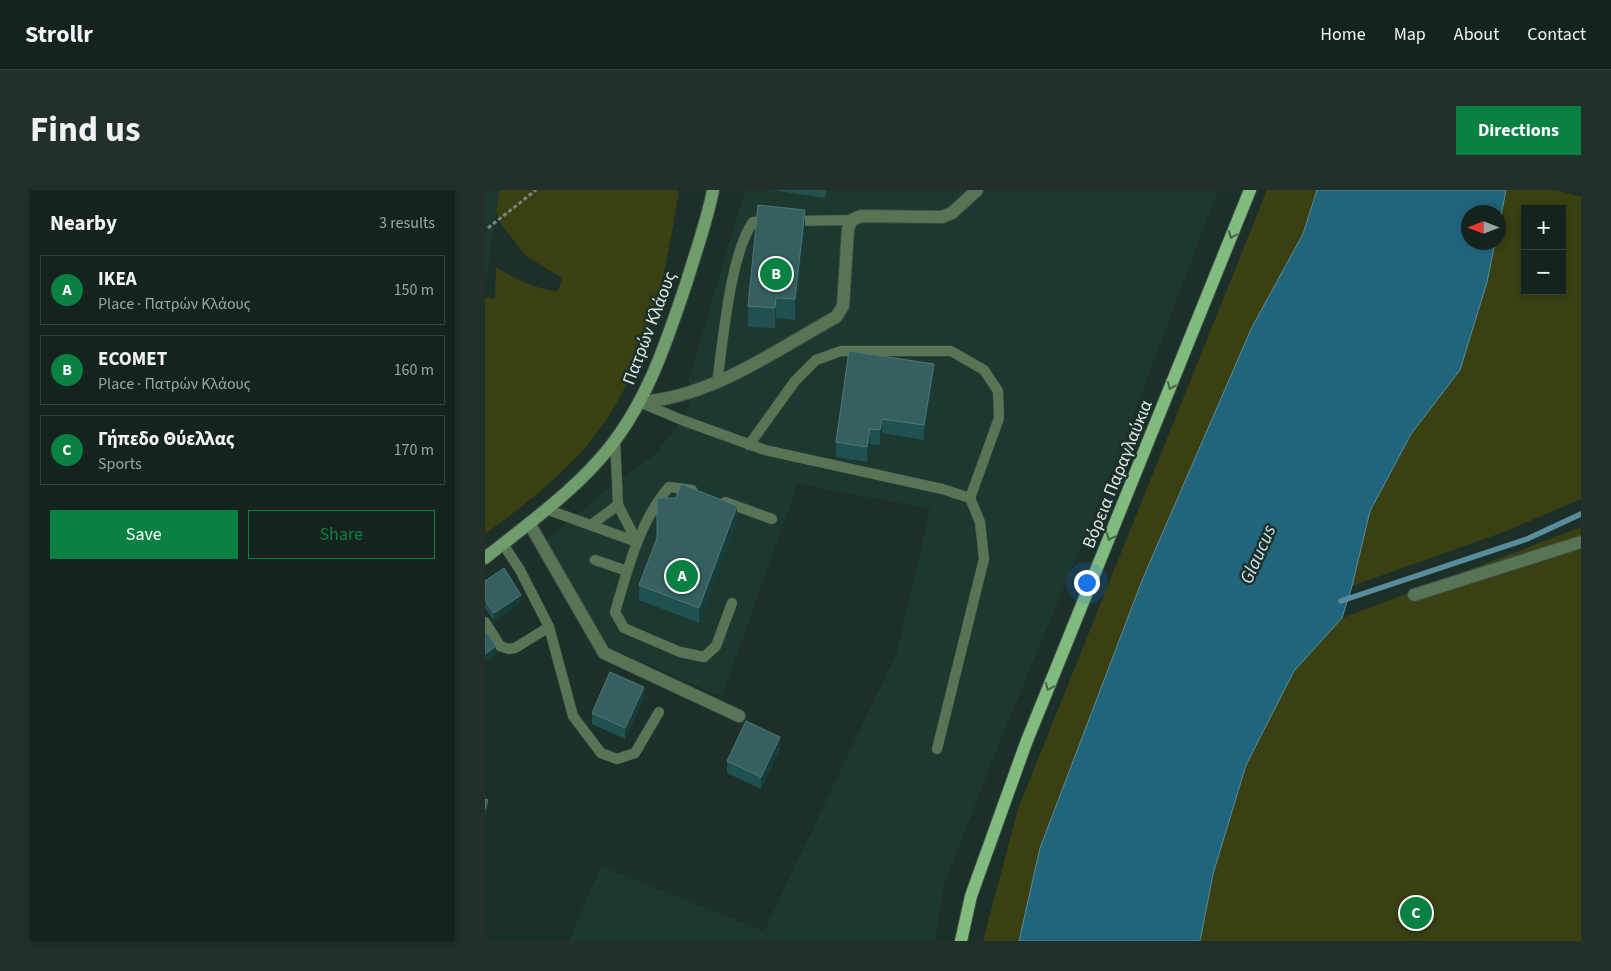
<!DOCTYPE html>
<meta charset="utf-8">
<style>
:root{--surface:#15231e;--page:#222f2b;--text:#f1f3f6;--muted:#9da4a4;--line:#34403c;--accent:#0b8043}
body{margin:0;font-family:"Source Sans 3",sans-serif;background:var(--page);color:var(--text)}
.controls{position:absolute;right:15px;top:15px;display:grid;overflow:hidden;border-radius:0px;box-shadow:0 2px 8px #0003}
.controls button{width:45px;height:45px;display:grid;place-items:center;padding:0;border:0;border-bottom:1px solid var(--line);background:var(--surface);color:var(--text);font:25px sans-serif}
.compass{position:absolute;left:976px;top:15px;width:45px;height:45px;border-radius:50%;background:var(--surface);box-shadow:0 2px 8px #0003;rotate:270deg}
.you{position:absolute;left:601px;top:392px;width:18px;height:18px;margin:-12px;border:4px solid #fff;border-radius:50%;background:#1a73e8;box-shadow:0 0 0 8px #1a73e833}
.badge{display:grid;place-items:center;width:32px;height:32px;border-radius:50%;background:var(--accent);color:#fff;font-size:16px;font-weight:700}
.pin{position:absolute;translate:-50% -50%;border:2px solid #fff;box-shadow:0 1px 5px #0006}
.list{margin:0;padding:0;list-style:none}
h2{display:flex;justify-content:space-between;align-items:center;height:65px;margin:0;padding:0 20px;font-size:21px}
h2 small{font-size:16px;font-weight:400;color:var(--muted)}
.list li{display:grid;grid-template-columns:32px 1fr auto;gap:15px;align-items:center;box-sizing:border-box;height:70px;margin:0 10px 10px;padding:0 10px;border:1px solid var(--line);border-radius:0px}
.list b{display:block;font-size:19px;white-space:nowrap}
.list p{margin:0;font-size:16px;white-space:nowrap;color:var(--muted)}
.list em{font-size:16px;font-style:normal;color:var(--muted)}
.actions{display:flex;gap:10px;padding:15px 20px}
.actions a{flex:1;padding:11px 0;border:1px solid var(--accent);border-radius:0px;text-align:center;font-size:18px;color:var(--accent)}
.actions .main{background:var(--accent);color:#fff}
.map{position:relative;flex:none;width:1096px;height:751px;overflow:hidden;border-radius:0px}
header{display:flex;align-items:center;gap:30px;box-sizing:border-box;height:70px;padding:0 25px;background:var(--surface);border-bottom:1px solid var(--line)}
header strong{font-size:24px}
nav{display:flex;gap:28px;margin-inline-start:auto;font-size:18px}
.intro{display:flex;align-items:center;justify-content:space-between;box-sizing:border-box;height:120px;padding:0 30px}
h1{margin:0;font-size:35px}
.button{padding:12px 22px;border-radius:0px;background:var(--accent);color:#fff;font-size:18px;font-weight:700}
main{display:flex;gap:30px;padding:0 30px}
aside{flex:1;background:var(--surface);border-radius:0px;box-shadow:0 2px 8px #0003}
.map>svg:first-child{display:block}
.built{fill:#1c382f}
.green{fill:#3a4012;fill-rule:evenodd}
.water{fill:#21657c;stroke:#5a8d9c}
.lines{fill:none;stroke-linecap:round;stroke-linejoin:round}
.stream{stroke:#5a8d9c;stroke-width:5.5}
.lane-casing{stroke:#3b4d46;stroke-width:11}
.street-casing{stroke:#3b4d46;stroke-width:14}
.secondary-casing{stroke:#3b4d46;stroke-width:14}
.primary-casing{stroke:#3b4d46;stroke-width:14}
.path{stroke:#75847e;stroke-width:3;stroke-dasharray:4 2.5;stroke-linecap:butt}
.lane{stroke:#577455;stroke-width:10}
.street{stroke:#577455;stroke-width:12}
.secondary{stroke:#6f9d6c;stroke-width:12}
.primary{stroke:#81bc7e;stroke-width:12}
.wall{fill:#215050}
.shaded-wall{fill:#173c39}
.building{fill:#366060;stroke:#507675}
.oneway{stroke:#44674a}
.labels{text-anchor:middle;stroke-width:5;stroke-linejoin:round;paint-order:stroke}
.street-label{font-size:18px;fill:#dfeae6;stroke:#1c2f28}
.water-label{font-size:19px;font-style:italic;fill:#cde7f2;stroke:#1c2f28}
</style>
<header>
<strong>Strollr</strong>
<nav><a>Home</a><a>Map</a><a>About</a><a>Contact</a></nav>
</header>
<div class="intro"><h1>Find us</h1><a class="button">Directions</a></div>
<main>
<aside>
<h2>Nearby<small>3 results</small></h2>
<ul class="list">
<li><span class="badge">A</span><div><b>IKEA</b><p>Place · Πατρών Κλάους</p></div><em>150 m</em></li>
<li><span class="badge">B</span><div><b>ECOMET</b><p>Place · Πατρών Κλάους</p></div><em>160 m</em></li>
<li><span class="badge">C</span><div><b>Γήπεδο Θύελλας</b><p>Sports</p></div><em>170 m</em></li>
</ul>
<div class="actions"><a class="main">Save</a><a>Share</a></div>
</aside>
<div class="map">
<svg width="1096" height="751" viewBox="0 0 1096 751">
<rect width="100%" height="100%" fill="#1c2f28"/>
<g class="built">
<polygon points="0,0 15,0 0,95"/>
<polygon points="260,0 733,0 632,269 516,549 460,692 450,751 84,751 116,676 279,741 412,462 445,319 313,294 237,507 125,458 61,351 122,299 170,264 190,240 204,217 204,189"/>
</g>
<g class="green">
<path d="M15,0H194C181,80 166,165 119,233C87,279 44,312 0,344V107L10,109L11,77C31,89 49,99 73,101L77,88L41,66L16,34L11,21Z"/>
<polygon points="782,0 832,0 818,44 767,137 658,388 555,658 534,751 498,751 533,619"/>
<path d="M1021,0H1072L1096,7V309L1019,342L867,396L885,321L926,244L975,180L1002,92L1010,53L1014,52V36ZM1040,19H1077V101H1040Z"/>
<polygon points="1096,337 1096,751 715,751 728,684 761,575 809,481 857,428"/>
</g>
<polygon class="water" points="832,0 1021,0 1014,36 1014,22 984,22 984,52 1010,53 1002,92 975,180 926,244 885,321 867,396 857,428 809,481 761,575 728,684 715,751 534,751 555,658 658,388 767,137 818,44"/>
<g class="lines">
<polyline class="stream" points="856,411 1042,349 1096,324"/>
<g class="lane-casing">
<g id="lane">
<polyline points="307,31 367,30"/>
<path d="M232,193C238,152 245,64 268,32L285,31"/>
<polyline points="154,212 197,230 280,260 457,299 485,308 495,332 499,369 452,559"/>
<polyline points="130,249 133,315 152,352"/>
<polyline points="264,255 310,191 331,170 356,161 466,161 499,180 513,201 514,228 485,308"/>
<path d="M207,300L184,297C154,332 143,379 130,422L139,438L195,462L219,467L231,456L247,413"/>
<polyline points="240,312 287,329"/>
<polyline points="61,319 152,352"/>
<polyline points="106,335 133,315"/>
<polyline points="18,354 35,380 64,437 88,526 116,563 132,569 150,563 174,522"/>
<polyline points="110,370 142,381"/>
<polyline points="0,432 15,456 24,459 30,458 64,437"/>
</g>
</g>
<g class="street-casing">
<g id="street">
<path d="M154,212C226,208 289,161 351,127L358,116L363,39L367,30L376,26L457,27L467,23L492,0"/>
<polyline points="44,333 119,463 254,526"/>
<polyline points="929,405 1096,352"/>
</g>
</g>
<g class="secondary-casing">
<path id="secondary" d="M0,368C39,337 81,307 114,270C160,219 181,154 202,91C211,61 222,31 228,0"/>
</g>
<g class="primary-casing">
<polyline id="primary" points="476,751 486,706 541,553 765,0"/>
</g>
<polyline class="path" points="3,38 51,0"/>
<use href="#lane" class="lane"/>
<use href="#street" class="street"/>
<use href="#secondary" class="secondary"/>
<use href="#primary" class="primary"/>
</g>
<g class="wall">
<polygon points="287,0 342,0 340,8"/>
<polygon points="320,40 310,130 291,128 290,138 263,137 263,116"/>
<polygon points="449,189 439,250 397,243 395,255 385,254 382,272 351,267 351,252"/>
<polygon points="252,330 214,433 154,410 154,395"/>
<polygon points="0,391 36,412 9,431 0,418"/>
<polygon points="159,508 140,549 107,534 107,523"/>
<polygon points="295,559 276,599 242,583 242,571"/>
</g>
<g class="shaded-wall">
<polygon points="320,20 320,40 310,130 310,109"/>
<polygon points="291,108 291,128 290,138 290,118"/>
<polygon points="449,174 449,189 439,250 439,235"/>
<polygon points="397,229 397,243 395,255 395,240"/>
<polygon points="385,239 385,254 382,272 382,257"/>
<polygon points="252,316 252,330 214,433 214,418"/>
<polygon points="36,405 36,412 9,431 9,423"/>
<polygon points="11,456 11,464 0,472 0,464"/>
<polygon points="159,497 159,508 140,549 140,538"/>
<polygon points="295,547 295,559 276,599 276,587"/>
<polygon points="3,610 3,618 0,627 0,619"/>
</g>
<g class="building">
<polygon points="273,15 320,20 310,109 291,108 290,118 263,116"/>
<polygon points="364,161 449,174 439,235 397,229 395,240 385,239 382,257 351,252"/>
<polygon points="196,294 252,316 214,418 154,395 172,348 172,308 191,308"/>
<polygon points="19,378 36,405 9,423 0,410 0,391"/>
<polygon points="0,440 11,456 0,464"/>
<polygon points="125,482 159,497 140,538 107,523"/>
<polygon points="261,531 295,547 276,587 242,571"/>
<polygon points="0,609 3,610 0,619"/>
</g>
<defs><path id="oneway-chevron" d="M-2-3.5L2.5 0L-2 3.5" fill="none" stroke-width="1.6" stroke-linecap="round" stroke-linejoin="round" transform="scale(1.25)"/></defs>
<g class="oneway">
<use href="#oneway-chevron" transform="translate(747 45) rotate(111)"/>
<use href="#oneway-chevron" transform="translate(686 196) rotate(112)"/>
<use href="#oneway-chevron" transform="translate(625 347) rotate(112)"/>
<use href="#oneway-chevron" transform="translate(564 497) rotate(112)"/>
</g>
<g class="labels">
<g class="street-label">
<text transform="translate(164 138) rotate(-69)" y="6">Πατρών Κλάους</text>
<text transform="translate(632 284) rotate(-68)" y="6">Βόρεια Παραγλαύκια</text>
</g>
<g class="water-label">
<text transform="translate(772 364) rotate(-66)" y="7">Glaucus</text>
</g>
</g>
</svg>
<div class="controls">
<button>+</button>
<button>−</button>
</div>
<svg class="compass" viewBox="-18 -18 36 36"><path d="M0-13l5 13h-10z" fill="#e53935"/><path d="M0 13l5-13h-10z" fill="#9da4a4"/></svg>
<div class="you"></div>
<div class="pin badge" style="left:197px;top:386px">A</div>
<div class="pin badge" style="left:291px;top:84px">B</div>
<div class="pin badge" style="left:931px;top:723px">C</div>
</div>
</main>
